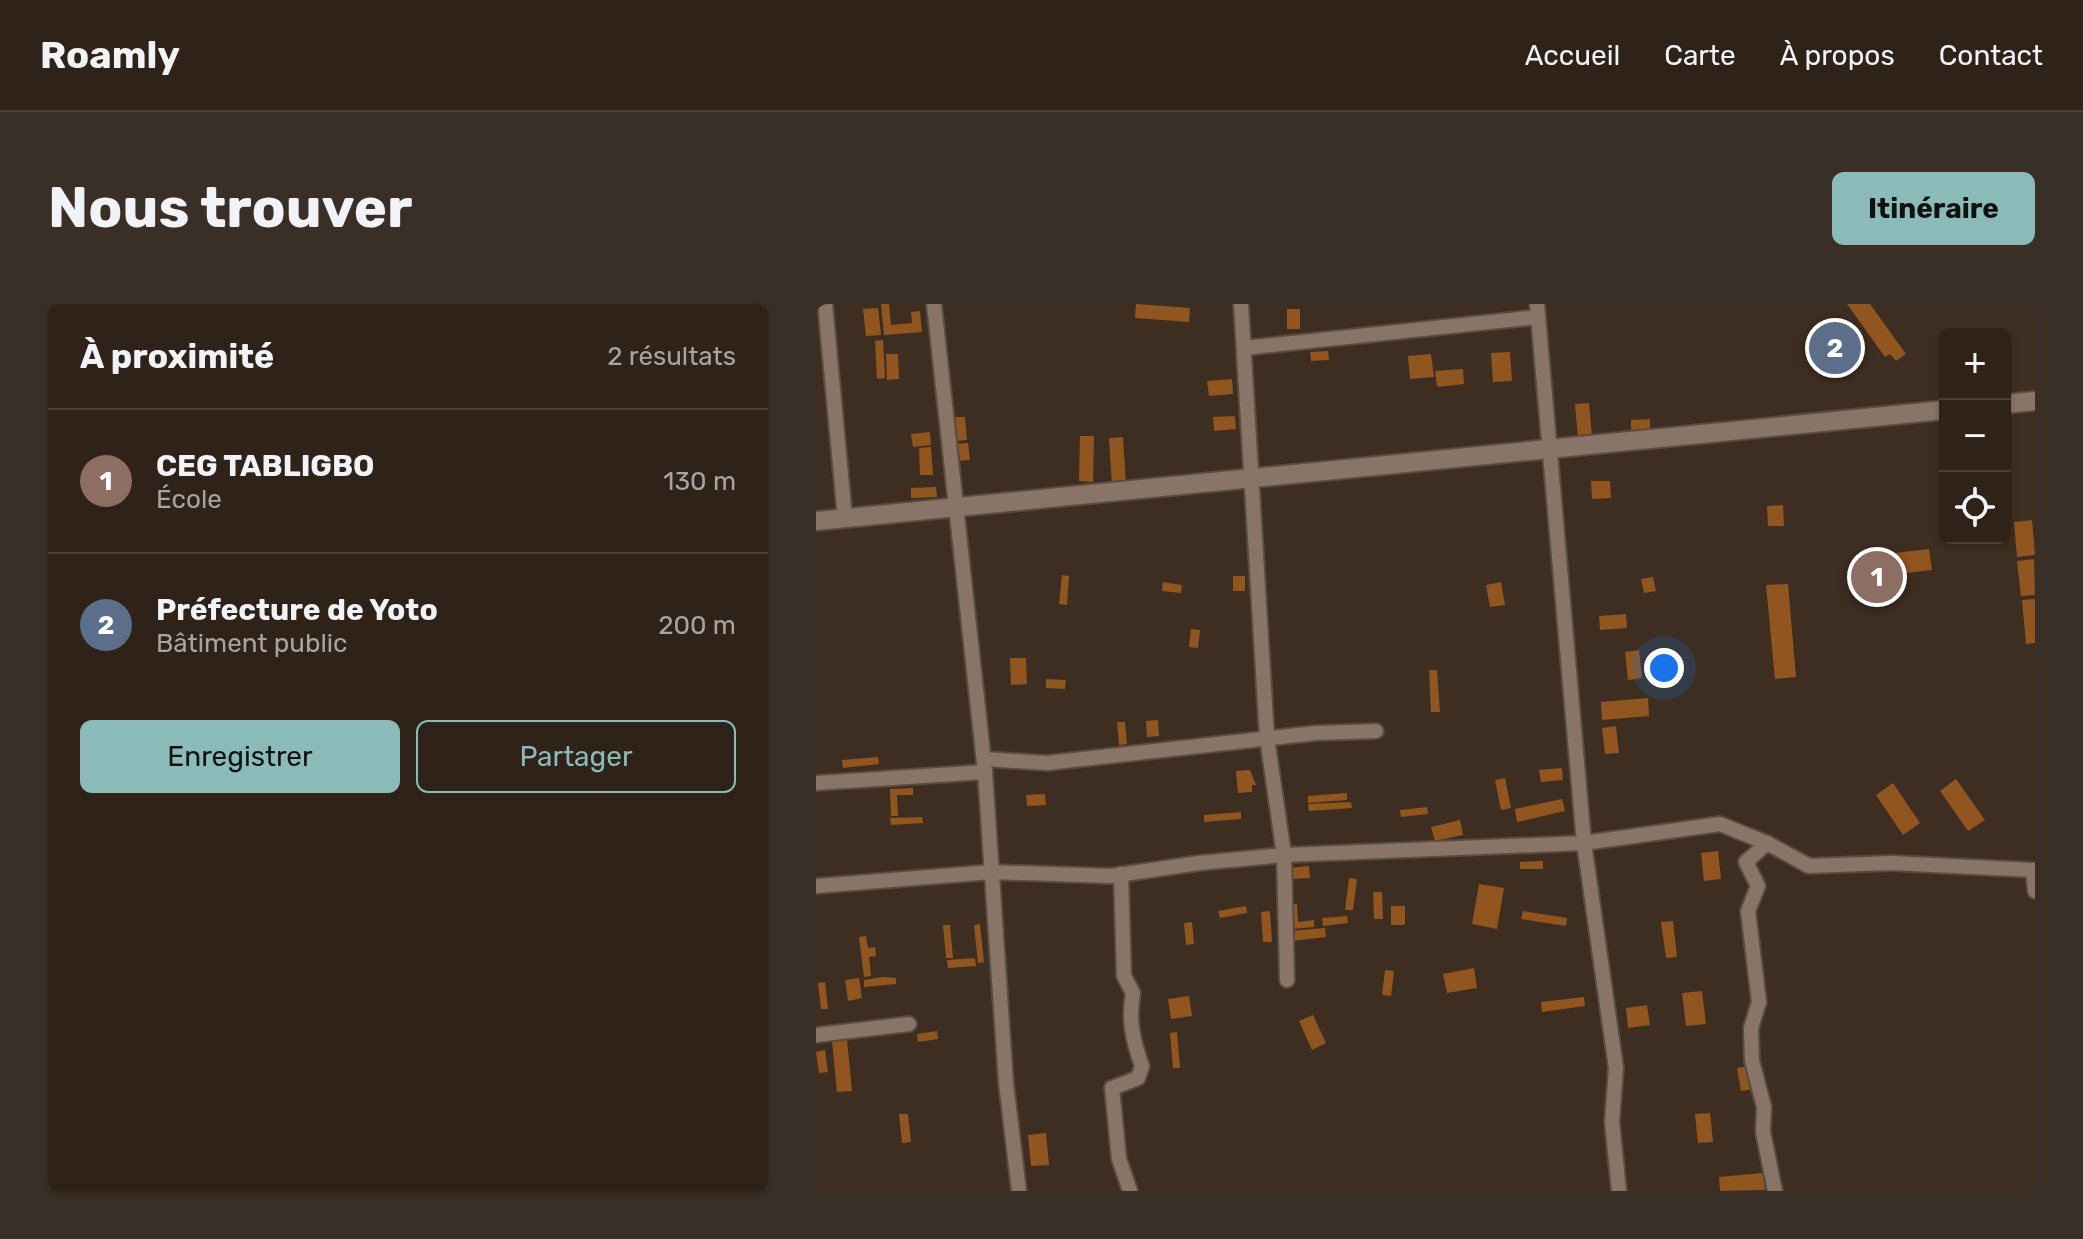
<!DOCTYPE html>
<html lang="fr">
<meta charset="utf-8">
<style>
:root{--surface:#2e2219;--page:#3a2f26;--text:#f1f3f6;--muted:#a7a4a2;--line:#493f38;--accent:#8bbbb9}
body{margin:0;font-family:Rubik,sans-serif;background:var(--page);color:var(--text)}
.controls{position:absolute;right:24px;top:24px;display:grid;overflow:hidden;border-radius:12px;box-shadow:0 2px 6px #0004}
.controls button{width:72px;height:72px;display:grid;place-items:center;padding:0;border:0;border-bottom:2px solid var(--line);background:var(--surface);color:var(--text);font:40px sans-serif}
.you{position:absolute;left:848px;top:364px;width:28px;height:28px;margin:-20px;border:6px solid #fff;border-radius:50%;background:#1a73e8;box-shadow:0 0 0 12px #1a73e833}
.badge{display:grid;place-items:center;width:52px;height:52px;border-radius:50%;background:var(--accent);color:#fff;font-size:26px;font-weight:700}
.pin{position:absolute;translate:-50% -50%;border:4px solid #fff;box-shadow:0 2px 8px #0006}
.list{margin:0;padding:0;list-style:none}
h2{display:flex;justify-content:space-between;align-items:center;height:104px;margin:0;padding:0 32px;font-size:34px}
h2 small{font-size:26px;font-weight:400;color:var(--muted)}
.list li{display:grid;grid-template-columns:52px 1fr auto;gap:24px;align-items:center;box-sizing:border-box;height:144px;padding:0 32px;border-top:2px solid var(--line)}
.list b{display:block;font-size:30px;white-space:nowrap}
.list p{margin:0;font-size:26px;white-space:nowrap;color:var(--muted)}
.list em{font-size:26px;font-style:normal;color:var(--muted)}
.actions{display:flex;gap:16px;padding:24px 32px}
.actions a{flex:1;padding:18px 0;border:2px solid var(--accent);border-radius:12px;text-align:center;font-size:28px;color:var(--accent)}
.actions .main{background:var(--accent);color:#111}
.icon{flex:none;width:44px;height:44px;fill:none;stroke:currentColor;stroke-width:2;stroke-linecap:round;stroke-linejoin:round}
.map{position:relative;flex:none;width:1219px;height:887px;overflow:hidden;border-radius:12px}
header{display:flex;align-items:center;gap:48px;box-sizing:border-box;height:112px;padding:0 40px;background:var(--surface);border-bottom:2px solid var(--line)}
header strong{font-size:38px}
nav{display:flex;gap:44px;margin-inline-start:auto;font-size:28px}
.intro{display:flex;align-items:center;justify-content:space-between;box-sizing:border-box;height:192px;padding:0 48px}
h1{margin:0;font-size:56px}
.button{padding:20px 36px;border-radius:12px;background:var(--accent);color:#111;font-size:28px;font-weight:700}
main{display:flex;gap:48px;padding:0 48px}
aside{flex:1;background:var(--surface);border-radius:12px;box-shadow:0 2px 6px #0004}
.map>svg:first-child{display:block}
.building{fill:#91551f}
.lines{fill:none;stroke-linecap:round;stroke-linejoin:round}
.minor-casing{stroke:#584b40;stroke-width:18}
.tertiary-casing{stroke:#584b40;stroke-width:22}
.minor{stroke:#897567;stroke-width:14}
.tertiary{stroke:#897567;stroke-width:18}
</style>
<header>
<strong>Roamly</strong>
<nav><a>Accueil</a><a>Carte</a><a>À propos</a><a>Contact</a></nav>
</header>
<div class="intro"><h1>Nous trouver</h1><a class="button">Itinéraire</a></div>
<main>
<aside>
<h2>À proximité<small>2 résultats</small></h2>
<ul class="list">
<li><span class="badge" style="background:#8d6e63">1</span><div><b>CEG TABLIGBO</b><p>École</p></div><em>130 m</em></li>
<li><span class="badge" style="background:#5c6f8a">2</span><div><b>Préfecture de Yoto</b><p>Bâtiment public</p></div><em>200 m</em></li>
</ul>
<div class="actions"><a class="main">Enregistrer</a><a>Partager</a></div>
</aside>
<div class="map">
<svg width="1219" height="887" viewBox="0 0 1219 887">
<rect width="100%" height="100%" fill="#3e2e21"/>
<g class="building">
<polygon points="65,0 73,0 75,21 96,19 95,8 104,7 106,28 68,31"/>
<polygon points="320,0 374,4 373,18 319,14"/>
<polygon points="1031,0 1054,0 1090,50 1080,57 1074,50 1069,53"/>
<polygon points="62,4 65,31 50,32 47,5"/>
<rect x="471" y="5" width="13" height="20"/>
<polygon points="67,36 69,74 61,75 59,37"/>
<polygon points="512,47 513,56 495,57 494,48"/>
<polygon points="694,48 696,77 677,78 675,49"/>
<polygon points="70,50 82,50 83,75 71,76"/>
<polygon points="615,50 618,73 594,75 592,52"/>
<polygon points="647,65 648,80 621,83 619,67"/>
<polygon points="416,75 417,90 393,92 391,77"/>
<polygon points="773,99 776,133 762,135 759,100"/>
<polygon points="419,112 420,125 398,127 397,113"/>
<polygon points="138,113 149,113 151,136 139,137"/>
<polygon points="834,115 834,126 815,127 815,116"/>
<polygon points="114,128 115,141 97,143 95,130"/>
<polygon points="264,132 278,132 277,178 263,177"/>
<polygon points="307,133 310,180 296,181 293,134"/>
<polygon points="152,139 154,156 140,157 139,140"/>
<polygon points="115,143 117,171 104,171 103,144"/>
<polygon points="775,177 794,177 795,194 776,195"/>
<polygon points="120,183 121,193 95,194 95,184"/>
<polygon points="967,201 968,222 952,222 951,202"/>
<polygon points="1216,216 1219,251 1201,253 1198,218"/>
<polygon points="1113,245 1116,266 1045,274 1043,253"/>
<polygon points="1218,255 1219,291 1205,292 1201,257"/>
<polygon points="246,271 253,272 251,301 243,300"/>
<rect x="417" y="272" width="12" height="15"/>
<polygon points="837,273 840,287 828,289 825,275"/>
<polygon points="347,278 366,281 365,289 346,287"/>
<polygon points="685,278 689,301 674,303 670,281"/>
<polygon points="972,280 980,373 959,375 950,281"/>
<polygon points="1219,295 1219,339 1210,340 1206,296"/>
<polygon points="810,310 811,324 784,326 783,312"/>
<polygon points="375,325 384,326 382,344 373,343"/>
<polygon points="823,346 826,374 812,376 809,348"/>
<polygon points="194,354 210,354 211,380 195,381"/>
<polygon points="613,366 621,366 624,408 615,408"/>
<polygon points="230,375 250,376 249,385 230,384"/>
<polygon points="832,394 833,412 786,416 785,398"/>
<polygon points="342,416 343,432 331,433 330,417"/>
<polygon points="301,418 309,418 311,440 303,441"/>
<polygon points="800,422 803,449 789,450 786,424"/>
<polygon points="62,453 63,460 27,464 26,456"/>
<polygon points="746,464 747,476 725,478 723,466"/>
<polygon points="434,466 440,481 436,481 436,488 422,489 420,467"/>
<polygon points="689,474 695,504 685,506 679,476"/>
<polygon points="1140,475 1169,516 1152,527 1124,487"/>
<polygon points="1077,479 1104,519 1087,531 1060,491"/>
<polygon points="97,484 97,491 81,491 82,512 75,512 74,485"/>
<polygon points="531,489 531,496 492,499 492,492"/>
<polygon points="229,490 230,501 211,502 210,491"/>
<polygon points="746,495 749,507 701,518 699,505"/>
<polygon points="535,498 536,504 493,507 492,500"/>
<polygon points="611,503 612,510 585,513 584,506"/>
<polygon points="425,508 425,515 388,518 388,511"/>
<polygon points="106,513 107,519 75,521 74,514"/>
<polygon points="644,516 647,531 619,537 615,523"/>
<polygon points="902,547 905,575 888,577 885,549"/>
<polygon points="727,557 727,565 704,565 704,558"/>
<polygon points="493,562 494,574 473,575 473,564"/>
<polygon points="533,574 541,575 537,606 529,606"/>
<polygon points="663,580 688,584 681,625 656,620"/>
<polygon points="557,588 566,588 567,615 558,615"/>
<polygon points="473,600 481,600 482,618 498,616 498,623 476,625"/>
<polygon points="430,602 431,609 404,614 402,607"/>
<rect x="575" y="602" width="14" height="19"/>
<polygon points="454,607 456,638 447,638 445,608"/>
<polygon points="707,607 751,614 750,622 705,615"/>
<polygon points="531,612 532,619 507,622 506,614"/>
<polygon points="857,617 861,653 850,654 845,618"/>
<polygon points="376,618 378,640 370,641 368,619"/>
<polygon points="164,620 168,658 162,659 158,621"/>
<polygon points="127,621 134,621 137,654 130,654"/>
<polygon points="509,624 510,633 476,637 475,627"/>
<polygon points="50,632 52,644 59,643 60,652 53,653 55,672 48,673 43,633"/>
<polygon points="159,654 160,662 132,664 131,656"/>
<polygon points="658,664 661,684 631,689 627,670"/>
<polygon points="569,666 578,667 575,692 566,691"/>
<polygon points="67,673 80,674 80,680 48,683 48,676"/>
<polygon points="43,674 46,694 32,697 29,676"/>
<polygon points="9,678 12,705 5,705 2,679"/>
<polygon points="886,687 890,720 870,722 866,689"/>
<polygon points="373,692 376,712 355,715 352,695"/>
<polygon points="768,693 769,702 726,708 725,698"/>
<polygon points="831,701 834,721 812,724 810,704"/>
<polygon points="497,711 510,739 496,746 483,717"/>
<polygon points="121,727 122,735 102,738 101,730"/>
<polygon points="361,728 364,764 357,764 354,729"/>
<polygon points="31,736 36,787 21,788 16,738"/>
<polygon points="9,746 12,768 3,769 0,748"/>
<polygon points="936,762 939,785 925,787 921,764"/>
<polygon points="894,809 897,838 882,839 879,810"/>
<polygon points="83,810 92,810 95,838 86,839"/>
<polygon points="230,829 233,861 215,862 212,831"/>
<polygon points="947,869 949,886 904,887 903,873"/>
</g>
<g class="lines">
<g class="minor-casing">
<g id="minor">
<polyline points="9,0 29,214"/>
<polyline points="118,0 169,468 190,779 203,887"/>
<polyline points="425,0 451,434 468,551 471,676"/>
<polyline points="721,0 768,539 800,764 796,818 803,887"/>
<polyline points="428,44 722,13"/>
<polyline points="168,455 231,459 500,429 560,427"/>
<polyline points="0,479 169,468"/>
<polyline points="951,539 930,558 942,582 932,607 943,698 935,724 936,757 948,803 947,828 959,887"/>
<polyline points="1217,566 1219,587"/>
<path d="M305,570L308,672L317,689C312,716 317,737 326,762L322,774L296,784L303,855L314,887"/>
<polyline points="0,582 175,568 295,572 383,559 468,551 768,539 904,520 951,539 993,562 1075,559 1219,566"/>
<polyline points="0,731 93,720"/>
</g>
</g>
<g class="tertiary-casing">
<g id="tertiary">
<polyline points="1189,100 1219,97"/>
<polyline points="0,217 1129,106"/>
</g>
</g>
<use href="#minor" class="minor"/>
<use href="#tertiary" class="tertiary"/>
</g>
</svg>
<div class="controls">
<button>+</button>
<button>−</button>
<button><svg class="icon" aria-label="locate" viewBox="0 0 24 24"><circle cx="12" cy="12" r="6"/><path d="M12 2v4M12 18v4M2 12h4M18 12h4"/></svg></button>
</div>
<div class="you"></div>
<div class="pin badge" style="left:1061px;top:273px;background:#8d6e63">1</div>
<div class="pin badge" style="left:1019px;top:44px;background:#5c6f8a">2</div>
</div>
</main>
